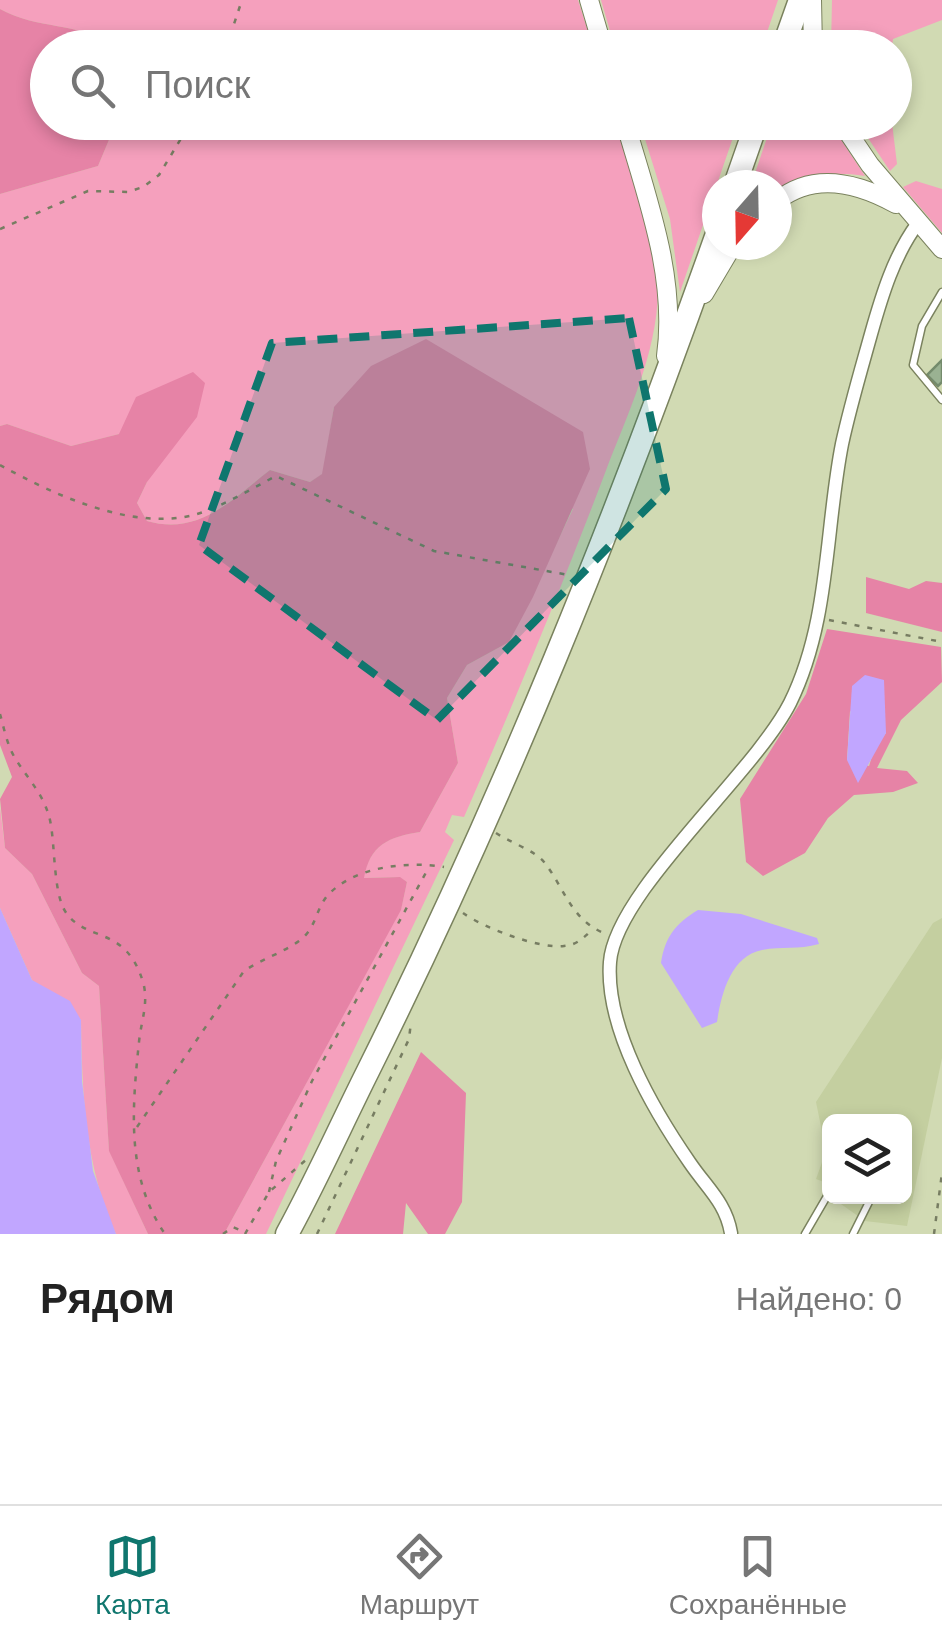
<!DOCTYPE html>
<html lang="ru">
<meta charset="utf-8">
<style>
:root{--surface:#fff;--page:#f6f6f6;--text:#222;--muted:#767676;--line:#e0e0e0;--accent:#0f766e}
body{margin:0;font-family:Arial,sans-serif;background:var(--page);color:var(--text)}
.controls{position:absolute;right:30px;bottom:30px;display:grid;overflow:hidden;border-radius:15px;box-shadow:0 5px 15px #0003}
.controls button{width:90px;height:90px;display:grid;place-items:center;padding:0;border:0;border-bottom:2px solid var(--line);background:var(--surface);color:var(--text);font:50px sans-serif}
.compass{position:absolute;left:702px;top:170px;width:90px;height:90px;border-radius:50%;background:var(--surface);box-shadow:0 5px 15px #0003;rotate:200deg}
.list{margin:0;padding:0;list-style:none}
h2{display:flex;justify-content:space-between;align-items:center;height:130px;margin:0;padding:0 40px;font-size:42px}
h2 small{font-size:32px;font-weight:400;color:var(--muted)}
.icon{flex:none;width:55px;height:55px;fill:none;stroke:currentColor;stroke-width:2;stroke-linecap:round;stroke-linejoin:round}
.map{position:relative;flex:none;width:942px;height:1234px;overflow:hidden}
.search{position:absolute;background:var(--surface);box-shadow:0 5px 15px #0003;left:30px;right:30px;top:30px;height:110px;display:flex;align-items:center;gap:25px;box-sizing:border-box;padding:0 35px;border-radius:55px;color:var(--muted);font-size:38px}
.sheet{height:270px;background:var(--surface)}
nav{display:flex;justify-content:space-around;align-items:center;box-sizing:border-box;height:140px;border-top:2px solid var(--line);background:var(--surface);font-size:28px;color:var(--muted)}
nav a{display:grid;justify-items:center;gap:5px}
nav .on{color:var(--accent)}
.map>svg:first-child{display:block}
.built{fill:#c4cfa0}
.green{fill:#f5a0bd}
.forest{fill:#e683a6;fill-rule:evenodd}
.water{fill:#c1a6ff}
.building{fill:#9ab292;stroke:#748b6c;stroke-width:2.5}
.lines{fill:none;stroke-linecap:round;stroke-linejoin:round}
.lane-casing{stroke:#7a825e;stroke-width:9}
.street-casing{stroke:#7a825e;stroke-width:15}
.secondary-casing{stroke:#7a825e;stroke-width:20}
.highway-casing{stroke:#7a825e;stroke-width:25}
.path{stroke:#777d62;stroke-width:2.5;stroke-dasharray:5 8;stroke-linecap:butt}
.lane{stroke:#fff;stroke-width:6}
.street{stroke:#fff;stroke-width:12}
.secondary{stroke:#fff;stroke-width:18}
.highway{stroke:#fff;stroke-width:22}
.marked{fill:#0f766e;fill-opacity:0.2;stroke:#0f766e;stroke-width:8;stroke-dasharray:20 12;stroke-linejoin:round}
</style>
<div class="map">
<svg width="942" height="1234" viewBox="0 0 942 1234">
<rect width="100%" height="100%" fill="#d1dab3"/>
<polygon class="built" points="942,918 942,1058 907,1226 865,1221 831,1197 904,1196 904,1122 830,1122 829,1184 816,1179 826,1151 816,1102 933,923"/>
<g class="green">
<path d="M0,0H578L593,47H114C79,21 37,30 0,9Z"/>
<polygon points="601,0 778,0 762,47 615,48"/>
<polygon points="832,0 942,0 942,20 893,39 892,47 831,47"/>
<path d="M116,123H616C632,176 658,235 658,291C657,354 627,415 605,473C561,589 514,703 464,817L452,815L445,832L454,840L266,1234H224L401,909L407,882L399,877L363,878C371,845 387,837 420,832L458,763L447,698L467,665L509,642L573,509L334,407L323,474L310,482L270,470C230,500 199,536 147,521L137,503L147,482L119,434L71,446L7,424L0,426V194L98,166Z"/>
<polygon points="640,123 738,123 680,292 670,219"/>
<path d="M772,123H830L865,176C832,171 804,173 777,193V185H751Z"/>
<polygon points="858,123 892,123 897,164 890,171"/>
<polygon points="916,181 942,189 942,233 903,187"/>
<path d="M0,807L5,848L32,874L82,973L99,986L109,1150L148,1234H116C85,1167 82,1093 81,1020L32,980L0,908Z"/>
</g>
<g class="forest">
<path d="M0,9C37,30 79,21 114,47L48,48V122L116,123L98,166L0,194Z"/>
<path d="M426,339L583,432L590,469L533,597L509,642L467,665L447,698L458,763L420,832C388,837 370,845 364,878L400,877L407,882L401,910L224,1234H148L109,1151L99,986L82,973L32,874L5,848L0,799L12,777L0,745V426L7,424L71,446L119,434L136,397L193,372L205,383L197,417L147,482L137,503L147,521C199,536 231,500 270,470L310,482L322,474L334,407L371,366Z"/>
<polygon points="866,577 909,589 926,581 942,583 942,632 866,613"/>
<path d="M827,629L941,647L942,682L901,720L877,768L907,771L918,783L893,792L854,795L828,818L805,853L763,876L746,862L740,799L806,694ZM850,711L886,733L875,747L869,766L847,760Z"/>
<polygon points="421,1052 466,1093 462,1202 445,1234 428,1234 406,1203 403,1234 335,1234"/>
</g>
<g class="water">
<polygon points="865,675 884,680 886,733 858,783 847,760 852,686"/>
<polygon points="0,908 32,980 70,1001 81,1020 82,1081 93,1171 116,1234 0,1234"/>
<path d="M698,910L741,914L817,938L819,944C798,950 782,946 762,950C730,956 721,996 717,1022L702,1028L661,963C665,937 675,924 698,910Z"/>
</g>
<polygon class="building" points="942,360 942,382 938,386 927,375"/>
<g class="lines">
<g class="lane-casing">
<g id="lane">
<polyline points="942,292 922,326 913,365 942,400"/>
<polyline points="805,1234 830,1191"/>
<polyline points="853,1234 872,1196"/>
</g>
</g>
<g class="street-casing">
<path id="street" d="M731,1233C726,1203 707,1188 690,1163C654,1111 605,1028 610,962C615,892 754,774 790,703C830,622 825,530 842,444C850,407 861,370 871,334C882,295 894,255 918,223"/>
</g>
<g class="secondary-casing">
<g id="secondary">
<polyline points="589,0 603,48"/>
<polyline points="812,0 813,48"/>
<path d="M625,122C647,198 677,277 666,356"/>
<polyline points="841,122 870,165 942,249"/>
<path d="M777,201C814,171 858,183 896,204"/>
<polyline points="704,294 733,245"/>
</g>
</g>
<g class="highway-casing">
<g id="highway">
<polyline points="783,48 800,0"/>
<polyline points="735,185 757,122"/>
<path d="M287,1234C316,1181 341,1125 368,1071C504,798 615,522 717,234"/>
</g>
</g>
<g class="path">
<polyline points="226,48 242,0"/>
<polyline points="0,229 88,191 128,192 143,187 159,175 191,122"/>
<path d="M0,465C56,496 142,536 206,511C230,502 253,488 276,476L434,551L569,575"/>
<polyline points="829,620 942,642"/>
<path d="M0,714C4,728 7,745 15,758C27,778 42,792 49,816C56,841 52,895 67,914C88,942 126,926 143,982C149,1003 141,1021 139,1042C132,1109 126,1177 165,1234"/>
<path d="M496,833C509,842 534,850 544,862C564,887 571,920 604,933"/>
<path d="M463,913C484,928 539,949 564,946C577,945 583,938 592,930"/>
<path d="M137,1127L244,971C262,959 282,953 299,941C316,929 315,911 327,896C354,866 408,861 444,867"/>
<polyline points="269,1192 276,1161 312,1081 429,867"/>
<polyline points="223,1234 233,1227 244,1232"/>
<polyline points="245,1234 269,1192 307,1159"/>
<polyline points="317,1234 409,1039 411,1022"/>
<polyline points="934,1234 942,1173"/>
</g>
<use href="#lane" class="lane"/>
<use href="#street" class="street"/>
<use href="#secondary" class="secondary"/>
<use href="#highway" class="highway"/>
</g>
<path class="marked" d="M629,318L666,489L437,720L199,545L272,343Z"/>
</svg>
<div class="controls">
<button><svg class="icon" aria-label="layers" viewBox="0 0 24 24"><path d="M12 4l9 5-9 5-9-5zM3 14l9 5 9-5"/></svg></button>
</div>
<svg class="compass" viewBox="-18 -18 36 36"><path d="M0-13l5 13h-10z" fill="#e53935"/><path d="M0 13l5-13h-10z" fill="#767676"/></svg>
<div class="search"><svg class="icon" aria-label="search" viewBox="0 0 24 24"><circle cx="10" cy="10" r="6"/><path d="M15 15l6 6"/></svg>Поиск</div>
</div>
<section class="sheet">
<h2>Рядом<small>Найдено: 0</small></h2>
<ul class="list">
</ul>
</section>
<nav>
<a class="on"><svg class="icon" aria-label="map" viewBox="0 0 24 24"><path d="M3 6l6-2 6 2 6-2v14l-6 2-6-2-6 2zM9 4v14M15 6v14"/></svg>Карта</a>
<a><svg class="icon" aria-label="directions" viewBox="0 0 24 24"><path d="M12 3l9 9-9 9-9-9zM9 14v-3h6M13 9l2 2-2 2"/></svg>Маршрут</a>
<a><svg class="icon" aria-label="saved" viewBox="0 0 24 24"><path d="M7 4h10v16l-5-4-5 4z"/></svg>Сохранённые</a>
</nav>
